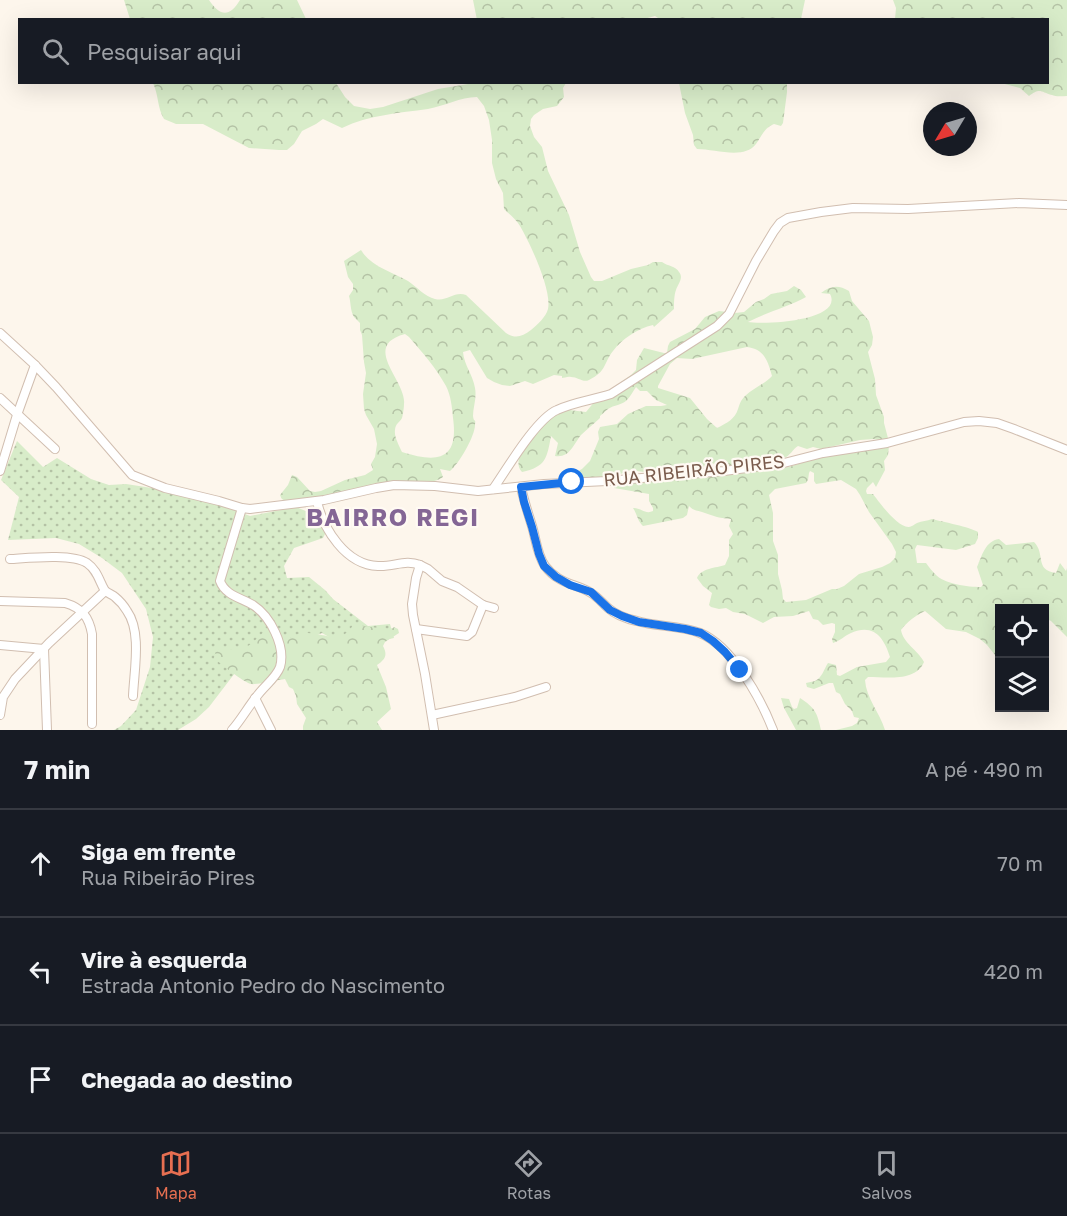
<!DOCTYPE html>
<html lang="pt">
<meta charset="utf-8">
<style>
:root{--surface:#171b24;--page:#242831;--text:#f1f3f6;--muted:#9ea1a6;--line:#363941;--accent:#e76f51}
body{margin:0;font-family:"Golos Text",sans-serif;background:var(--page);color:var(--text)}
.controls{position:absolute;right:18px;bottom:18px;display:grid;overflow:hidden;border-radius:0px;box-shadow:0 6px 24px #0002}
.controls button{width:54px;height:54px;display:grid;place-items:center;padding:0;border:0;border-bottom:2px solid var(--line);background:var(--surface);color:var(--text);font:30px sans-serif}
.compass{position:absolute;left:923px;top:102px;width:54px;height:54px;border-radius:50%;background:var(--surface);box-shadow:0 6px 24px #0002;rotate:232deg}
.stop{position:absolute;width:18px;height:18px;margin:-14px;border:4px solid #1a73e8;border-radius:50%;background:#fff}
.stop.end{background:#1a73e8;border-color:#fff;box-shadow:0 2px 6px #0008}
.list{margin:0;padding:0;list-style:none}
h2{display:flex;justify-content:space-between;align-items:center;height:78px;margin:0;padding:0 24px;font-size:26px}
h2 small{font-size:20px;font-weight:400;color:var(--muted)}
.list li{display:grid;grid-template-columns:39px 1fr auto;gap:18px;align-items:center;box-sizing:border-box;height:108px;padding:0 24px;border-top:2px solid var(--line)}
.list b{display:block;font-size:22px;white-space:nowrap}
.list p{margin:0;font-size:20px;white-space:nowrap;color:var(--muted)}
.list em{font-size:20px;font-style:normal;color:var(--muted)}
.icon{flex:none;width:33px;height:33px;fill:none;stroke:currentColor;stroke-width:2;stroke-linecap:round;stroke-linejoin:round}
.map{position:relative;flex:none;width:1067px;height:730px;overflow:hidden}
.search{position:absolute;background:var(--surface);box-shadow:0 6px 24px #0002;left:18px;right:18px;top:18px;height:66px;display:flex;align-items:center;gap:15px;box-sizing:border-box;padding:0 21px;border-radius:0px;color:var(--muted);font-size:22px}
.sheet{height:402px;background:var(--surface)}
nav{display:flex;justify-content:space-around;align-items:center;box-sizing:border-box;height:84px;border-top:2px solid var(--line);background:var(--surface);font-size:16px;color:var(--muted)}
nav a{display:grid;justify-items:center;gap:3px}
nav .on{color:var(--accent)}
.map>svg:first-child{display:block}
.grass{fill:url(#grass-dots)}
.forest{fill:url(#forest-crowns);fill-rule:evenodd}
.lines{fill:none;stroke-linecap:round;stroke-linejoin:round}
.minor-casing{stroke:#d1beb0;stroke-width:10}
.minor{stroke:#fff;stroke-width:8}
.route{stroke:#1a73e8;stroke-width:8}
.labels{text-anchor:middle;stroke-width:4.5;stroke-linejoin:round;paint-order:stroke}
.street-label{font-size:18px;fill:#7a5c4d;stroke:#fffaf3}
.district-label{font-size:24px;font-weight:bold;letter-spacing:1.5px;fill:#846695;stroke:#fffaf3}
</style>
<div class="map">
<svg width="1067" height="730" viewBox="0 0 1067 730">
<defs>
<pattern id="grass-dots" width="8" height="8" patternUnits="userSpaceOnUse" patternTransform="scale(1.5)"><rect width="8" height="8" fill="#d8ecc9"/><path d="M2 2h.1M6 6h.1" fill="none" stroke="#b4c2a5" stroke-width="1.8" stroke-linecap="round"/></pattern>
<pattern id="forest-crowns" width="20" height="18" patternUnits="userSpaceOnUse" patternTransform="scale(1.5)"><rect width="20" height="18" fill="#d8ecc9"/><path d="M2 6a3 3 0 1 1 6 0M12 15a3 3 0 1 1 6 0" fill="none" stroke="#b4c2a5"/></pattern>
</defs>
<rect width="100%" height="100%" fill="#fdf6ec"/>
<polygon class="grass" points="17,441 43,467 57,458 91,479 109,485 126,484 152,488 229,508 250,516 296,507 313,514 321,523 326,532 323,538 294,548 284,566 287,578 309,577 325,590 333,599 368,626 390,624 394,638 348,648 322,633 238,669 209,707 196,719 178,730 114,730 121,726 136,710 150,667 153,637 146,609 122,573 102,558 79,544 56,538 8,540 19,497 1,480"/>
<g class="forest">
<path d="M124,0H209C220,16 229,18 240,0H297L306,19H130Z"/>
<polygon points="473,0 805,0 801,19 661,20 655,16 640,20 477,20"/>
<path d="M893,0H1067V96C1062,96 1056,97 1052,95C1041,92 1040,87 1029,96L1020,88L1001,83L1048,82V20L895,19L896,8Z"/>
<path d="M153,83H336L345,97L354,106L370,109L383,107L438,89L474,83H566L563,88L564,97L557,106L543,109L534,115L531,119L530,126L534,137L542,147L548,171L569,215L580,252L591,277L594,281H602L631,269L648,265L653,262H662C667,266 676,266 679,272C684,278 678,284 676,290C674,295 674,303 674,309L654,327L653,325C638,328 622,339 613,351C603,364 607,371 589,380C583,383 578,377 571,377C568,376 564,378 562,378V376L554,375L533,384L525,381L510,386L502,385L494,382L487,378L470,350L463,352C464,365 473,375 475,388C477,398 473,407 473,416C474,424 476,417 475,425C475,436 459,464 450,471L440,469L443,477C434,484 423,481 412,483C393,486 293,509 282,499C281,498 281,497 280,495L288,485L292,475L297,477L310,491L315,492L321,491L345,480L365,475L373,470L371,464L375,457L377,444L374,429L366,415L364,409L363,394L366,373L364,362L362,335L360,330V323C358,321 356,319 354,317C350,311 351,302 349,296L353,290V284L348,277L344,261L361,250C370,266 392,272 408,281C416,286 425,297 435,299C447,302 454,291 466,295L506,333C515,339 522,337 531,330C537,325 546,317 548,309C552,290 530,243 520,226C516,219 510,215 504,209L503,193L496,179L492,163V140L489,120L484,106L477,97C460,97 445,106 428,109C399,113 369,115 342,128L323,119L316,124L302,131L294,144L287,150H279L249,148L203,124H176L164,119C157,107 159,96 153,83ZM405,334L409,337C423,353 436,368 446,386C451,396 452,407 453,418C459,461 437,463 402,452C399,445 394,437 395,430C395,424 400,422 402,418C403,415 404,407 404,404C407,381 360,346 405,334Z"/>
<path d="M679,83H787V92L783,123L781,126L774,124C764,128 762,136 756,144C744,160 715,149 697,149L694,145L693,135L685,113Z"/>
<path d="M794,286L801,290L806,297C788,307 767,312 748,322C763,325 844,321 830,294L821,293C831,285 839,285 849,291L852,301L869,321L873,337L872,345L868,352L875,379L876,395L884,417V423L889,442L874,439L860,440L821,449L813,447L807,449L798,446C793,449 790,456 784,458C769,464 726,469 712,463C704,467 694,472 684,472C680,472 675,470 670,470C657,470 644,475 632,469C618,477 584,485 569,478L568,476L582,469L590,461L599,439L598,432L600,427L617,424L628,414L646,406H661L667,405L656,400L647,391H640L636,387C633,391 631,396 627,400C622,405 614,405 608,409C605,411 603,414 600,416V418C594,424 587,429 581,435C573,445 570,458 555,456L558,443L551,436C547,458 546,467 522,472C510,459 532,441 536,429C537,427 537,420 538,419L552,408L586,412L595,401L631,375L636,370L637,360L644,348L664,353H667L668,346L670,342L695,329L705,317L719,311L735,313L744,312L756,302L764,299L771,294L787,291ZM747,347C764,349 768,361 772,376C765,384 753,388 745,396C741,400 740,403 738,409C735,419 727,423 717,428L707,419L690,398L658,388V386L670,364L677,358L692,359Z"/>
<path d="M889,446L888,455L884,461L885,470L876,487L873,482L867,488L866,491L867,494H873C879,502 898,528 909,527C911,527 915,524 917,523C922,521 927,521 932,519C943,522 970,527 978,532V538L975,544L956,550L917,545L915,549L917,563H926C929,567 932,571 935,574C944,584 968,587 981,587L983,585L977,567C982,556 985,541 999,539L1006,545L1034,542C1046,554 1034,570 1056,573L1060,563L1066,571L1067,568V637L1051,621L1045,618L1044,608H1000L999,619L995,626L996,631H999V660L987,645L980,639L966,632L946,629L925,611C916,615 907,622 901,630C903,643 918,650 924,662C916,682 886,677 868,677L865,680C866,698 880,713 885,730H836L852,726L857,723L859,718L854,717L852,711L845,704L840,694L836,692L833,683H829L814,689L807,687L806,683C809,682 812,682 815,681C822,678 824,669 828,663L836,665L837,675L840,676L857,667L886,662L890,657C884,637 873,623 851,633C844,636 840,641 833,643L832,639L835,632V624L832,623L823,625L818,620L813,619L809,611L793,616L774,617L763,623L745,614L733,612L726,608L719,609L711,607L709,605L712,593L703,586L697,578C701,568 716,568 725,565L729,556V540L733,534L729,526L731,519C717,518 715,516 702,512C696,510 694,511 689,506L687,515L683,518L643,526C638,522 637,514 633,508C640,507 645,515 653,511V508L649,501V494L614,488V486L629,482L789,467L823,456ZM810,471L814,473V481L816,484L841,480L856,489L860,495L869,512L892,544L896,552L895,558L890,563L882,567L859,574L844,586L837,589H832L806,600L786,602L783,599L782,590L778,574V555L773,541V513L769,495L775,489L806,483L808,480L809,473Z"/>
<path d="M353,625L388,629L393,628L394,627L398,629L399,633L385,642L383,646C388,655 385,660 377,665L386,687L391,709L377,722L382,730H303V726L306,718L297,704L296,696L293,689L289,687L285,679C278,680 257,685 251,684C243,682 221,664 214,658L216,650C225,647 233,651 241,649C251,647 258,636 265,631L274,632L290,638C315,622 337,652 353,625Z"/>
<path d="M781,698L789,699L792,707L794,709L797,708L800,698C815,708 817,712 821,730H796L784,708Z"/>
</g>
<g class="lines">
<g class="minor-casing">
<g id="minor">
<polyline points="0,333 35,365 56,387 132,475 165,488 219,501 242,508 250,509 324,500 376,488 394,485 435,486 478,491 544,484 607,481 724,471 784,463 823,453 887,443 964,422 979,421 997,423 1014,429 1067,450"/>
<polyline points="0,398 55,449"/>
<polyline points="0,471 17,415 35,365"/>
<path d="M521,487C524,501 528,513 532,526C536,539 537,555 545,566C548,570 553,575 558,578C568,585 581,586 591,593C598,597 602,603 608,608C616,615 627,619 637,621C657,627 680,625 700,633C732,646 761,699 773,730"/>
<path d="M493,489C507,469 536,419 557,410C574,402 593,400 611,394L717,326L729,314L756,261L774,231L780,223L788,218L821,212L853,208L908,209L1019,203L1067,205"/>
<path d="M317,501C323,529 346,565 378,566C394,567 405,559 420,565L416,578L412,604L413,615L425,674L434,730"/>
<path d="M10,559C28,558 72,553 87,563C97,570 99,580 104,589C106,593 112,594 115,597C120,601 124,606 127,611C142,632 134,671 133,696"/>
<polyline points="420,565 428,569 442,581 457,587 483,605 494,608"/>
<path d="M0,601L65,603C82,608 89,617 92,634V724"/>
<polyline points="416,629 467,636 472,632 483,605"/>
<polyline points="0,645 44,649 47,730"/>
<polyline points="255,698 271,730"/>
<polyline points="0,715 3,697 15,679 49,643 105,591"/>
<polyline points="432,715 515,697 546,687"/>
<path d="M232,730C241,720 248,707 257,696C264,686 276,678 280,667C286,646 270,616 253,605C241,598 225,595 220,581L242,508"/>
</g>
</g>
<use href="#minor" class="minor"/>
</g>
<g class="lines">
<polyline class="route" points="572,482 521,487 524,502 532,527 539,554 544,566 556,577 570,585 591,592 610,610 622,616 639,622 685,629 701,633 713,641 725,652 740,670"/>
</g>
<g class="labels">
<g class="street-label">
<text transform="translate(694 471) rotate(-6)" y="6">RUA RIBEIRÃO PIRES</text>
</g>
<g class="district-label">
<text x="393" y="526">BAIRRO REGI</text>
</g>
</g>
</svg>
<div class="controls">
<button><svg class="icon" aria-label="locate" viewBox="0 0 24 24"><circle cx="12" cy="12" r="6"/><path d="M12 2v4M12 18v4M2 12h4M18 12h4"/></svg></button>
<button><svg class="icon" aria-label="layers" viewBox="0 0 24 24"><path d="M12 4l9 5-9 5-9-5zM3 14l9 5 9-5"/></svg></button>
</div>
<svg class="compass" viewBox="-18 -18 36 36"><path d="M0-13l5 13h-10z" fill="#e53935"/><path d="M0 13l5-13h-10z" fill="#9ea1a6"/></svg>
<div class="stop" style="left:572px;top:482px"></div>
<div class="stop end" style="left:740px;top:670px"></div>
<div class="search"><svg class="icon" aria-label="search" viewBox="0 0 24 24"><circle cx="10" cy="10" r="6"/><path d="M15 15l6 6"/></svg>Pesquisar aqui</div>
</div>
<section class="sheet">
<h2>7 min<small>A pé · 490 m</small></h2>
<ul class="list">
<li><svg class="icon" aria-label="ahead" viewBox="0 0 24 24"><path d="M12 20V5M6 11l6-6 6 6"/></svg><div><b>Siga em frente</b><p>Rua Ribeirão Pires</p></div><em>70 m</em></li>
<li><svg class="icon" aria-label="left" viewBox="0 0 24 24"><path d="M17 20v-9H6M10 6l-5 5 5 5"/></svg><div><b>Vire à esquerda</b><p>Estrada Antonio Pedro do Nascimento</p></div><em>420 m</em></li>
<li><svg class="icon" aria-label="arrive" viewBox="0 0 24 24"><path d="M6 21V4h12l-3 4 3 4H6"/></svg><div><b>Chegada ao destino</b></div></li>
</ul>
</section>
<nav>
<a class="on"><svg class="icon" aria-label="map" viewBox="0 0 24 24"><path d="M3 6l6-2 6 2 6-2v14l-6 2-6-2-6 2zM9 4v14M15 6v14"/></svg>Mapa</a>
<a><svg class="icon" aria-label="directions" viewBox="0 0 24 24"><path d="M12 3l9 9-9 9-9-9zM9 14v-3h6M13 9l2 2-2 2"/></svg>Rotas</a>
<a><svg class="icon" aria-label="saved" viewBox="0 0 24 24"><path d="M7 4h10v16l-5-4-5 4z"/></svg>Salvos</a>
</nav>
